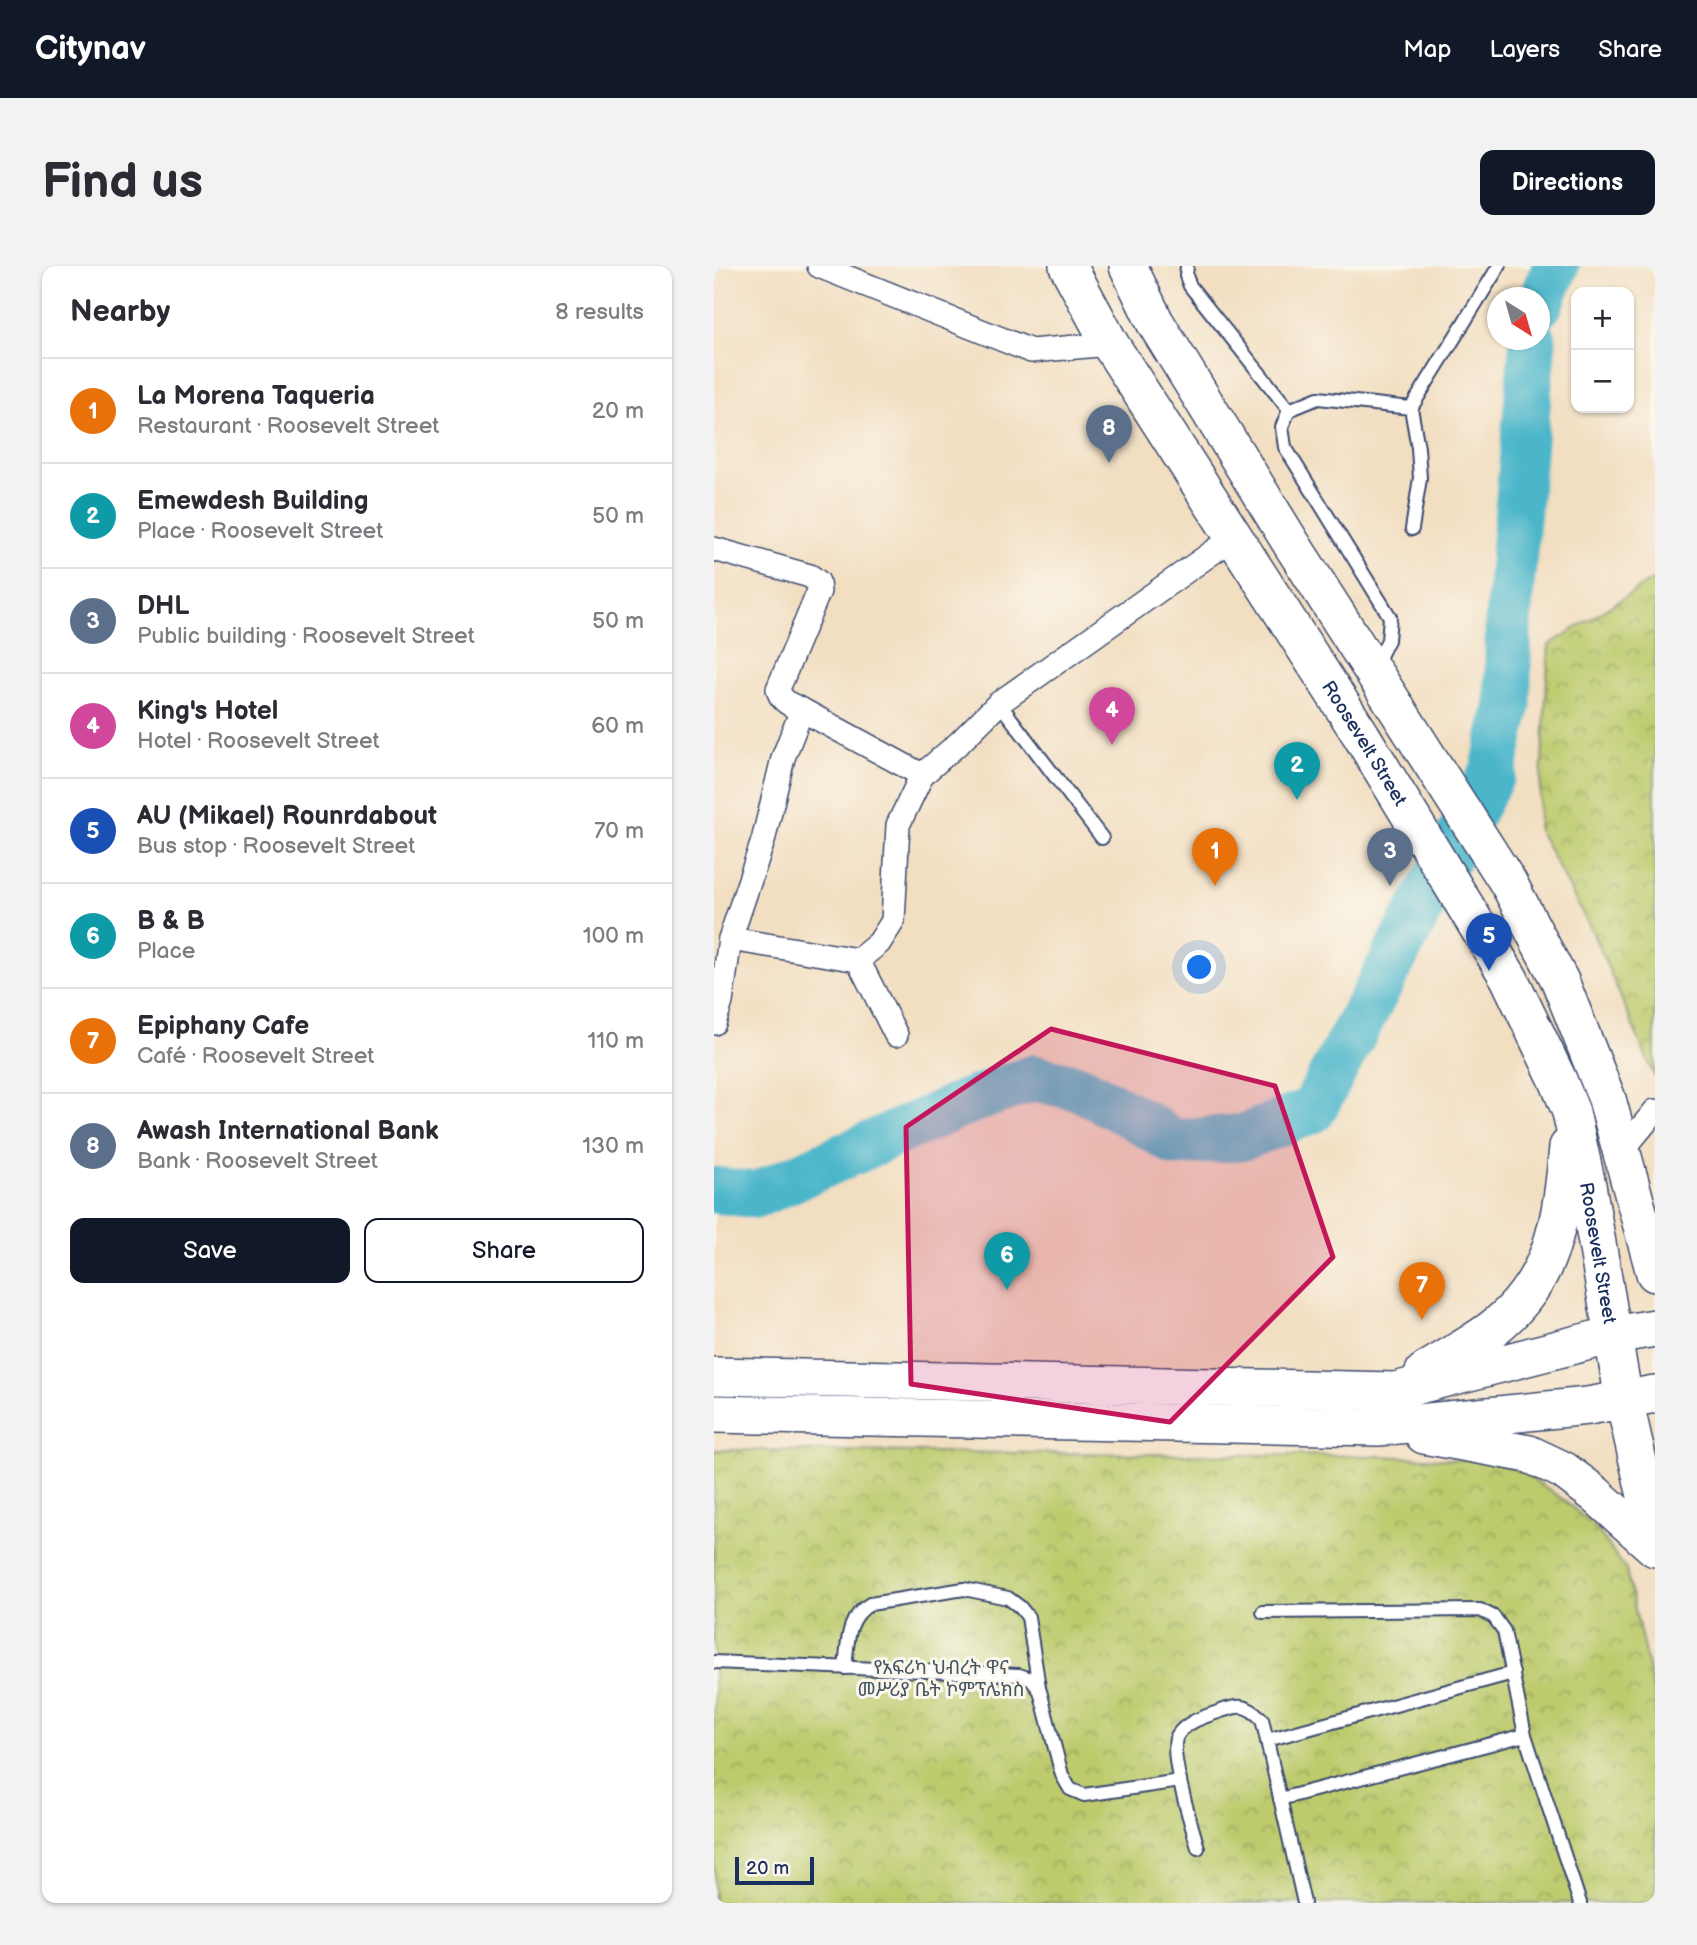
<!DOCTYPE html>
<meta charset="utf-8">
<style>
:root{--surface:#fff;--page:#f2f2f3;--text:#2b2b33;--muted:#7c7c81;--line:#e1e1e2;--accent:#111827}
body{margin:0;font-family:"Balsamiq Sans","Noto Sans Ethiopic",sans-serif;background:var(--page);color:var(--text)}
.controls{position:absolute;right:21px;top:21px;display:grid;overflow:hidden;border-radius:14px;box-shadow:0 2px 5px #0004}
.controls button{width:63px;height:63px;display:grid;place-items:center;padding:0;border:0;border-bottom:2px solid var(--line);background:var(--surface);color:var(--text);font:35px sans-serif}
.compass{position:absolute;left:773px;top:21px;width:63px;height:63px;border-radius:50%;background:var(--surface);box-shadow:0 2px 5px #0004;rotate:143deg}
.scale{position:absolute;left:21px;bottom:18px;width:79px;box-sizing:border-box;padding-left:7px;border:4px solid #1b2f5e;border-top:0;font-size:19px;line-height:24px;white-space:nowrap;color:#1b2f5e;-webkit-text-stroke:5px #fbf7ec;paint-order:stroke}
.you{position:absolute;left:486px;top:702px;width:24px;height:24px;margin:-18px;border:5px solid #fff;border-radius:50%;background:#1a73e8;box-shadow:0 0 0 10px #1a73e833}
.badge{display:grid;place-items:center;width:46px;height:46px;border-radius:50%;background:var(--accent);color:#fff;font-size:23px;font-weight:700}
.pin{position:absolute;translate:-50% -58px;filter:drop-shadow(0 2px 4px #0008)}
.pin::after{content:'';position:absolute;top:37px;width:24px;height:21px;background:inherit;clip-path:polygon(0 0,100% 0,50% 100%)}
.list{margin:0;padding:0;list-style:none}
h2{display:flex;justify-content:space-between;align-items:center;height:91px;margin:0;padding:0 28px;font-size:30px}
h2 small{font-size:23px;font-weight:400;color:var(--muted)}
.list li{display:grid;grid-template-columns:46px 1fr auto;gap:21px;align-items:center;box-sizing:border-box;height:105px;padding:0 28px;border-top:2px solid var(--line)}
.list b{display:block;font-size:26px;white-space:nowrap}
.list p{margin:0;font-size:23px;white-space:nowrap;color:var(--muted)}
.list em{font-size:23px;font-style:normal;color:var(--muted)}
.actions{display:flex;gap:14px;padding:21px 28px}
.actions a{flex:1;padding:16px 0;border:2px solid var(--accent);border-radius:14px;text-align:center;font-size:24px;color:var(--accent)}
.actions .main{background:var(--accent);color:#fff}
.map{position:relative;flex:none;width:941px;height:1637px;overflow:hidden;border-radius:14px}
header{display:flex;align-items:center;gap:42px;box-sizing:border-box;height:98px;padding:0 35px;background:var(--accent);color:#fff}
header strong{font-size:33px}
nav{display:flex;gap:38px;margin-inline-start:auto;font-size:24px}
.intro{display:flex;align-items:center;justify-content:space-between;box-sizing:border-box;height:168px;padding:0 42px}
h1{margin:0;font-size:49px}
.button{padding:18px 32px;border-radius:14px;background:var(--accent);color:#fff;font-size:24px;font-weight:700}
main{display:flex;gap:42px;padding:0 42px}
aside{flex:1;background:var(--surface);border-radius:14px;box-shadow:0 2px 5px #0004}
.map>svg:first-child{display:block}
.park{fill:url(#park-crowns);stroke:#6c7d66;stroke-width:2}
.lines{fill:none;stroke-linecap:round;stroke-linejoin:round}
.river{stroke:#4cb6ca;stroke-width:47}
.service-casing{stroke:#3b496d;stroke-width:16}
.minor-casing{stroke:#3b496d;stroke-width:26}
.primary-casing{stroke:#3b496d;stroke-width:40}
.service{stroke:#fff;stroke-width:12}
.minor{stroke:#fff;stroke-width:23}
.primary{stroke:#fff;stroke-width:37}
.marked{fill:#c2185b;fill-opacity:0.2;stroke:#c2185b;stroke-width:5;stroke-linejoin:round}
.labels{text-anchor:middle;stroke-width:6;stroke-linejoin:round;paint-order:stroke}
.street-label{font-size:19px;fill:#1b2f5e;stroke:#fbf7ec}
.park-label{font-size:19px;fill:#445662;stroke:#fbf7ec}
</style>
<header>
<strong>Citynav</strong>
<nav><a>Map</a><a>Layers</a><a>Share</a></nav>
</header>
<div class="intro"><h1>Find us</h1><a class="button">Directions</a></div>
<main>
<aside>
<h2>Nearby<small>8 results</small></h2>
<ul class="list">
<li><span class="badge" style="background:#e8710a">1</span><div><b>La Morena Taqueria</b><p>Restaurant · Roosevelt Street</p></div><em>20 m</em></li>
<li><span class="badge" style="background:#0f9aa8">2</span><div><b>Emewdesh Building</b><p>Place · Roosevelt Street</p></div><em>50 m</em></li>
<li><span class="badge" style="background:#5c6f8a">3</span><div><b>DHL</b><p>Public building · Roosevelt Street</p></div><em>50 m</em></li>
<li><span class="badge" style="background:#d1479c">4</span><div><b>King's Hotel</b><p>Hotel · Roosevelt Street</p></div><em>60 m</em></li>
<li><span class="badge" style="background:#1a4fb4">5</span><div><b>AU (Mikael) Rounrdabout</b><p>Bus stop · Roosevelt Street</p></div><em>70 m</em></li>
<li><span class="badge" style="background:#0f9aa8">6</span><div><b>B &amp; B</b><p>Place</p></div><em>100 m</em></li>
<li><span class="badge" style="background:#e8710a">7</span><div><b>Epiphany Cafe</b><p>Café · Roosevelt Street</p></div><em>110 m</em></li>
<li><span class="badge" style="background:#5c6f8a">8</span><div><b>Awash International Bank</b><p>Bank · Roosevelt Street</p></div><em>130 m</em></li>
</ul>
<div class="actions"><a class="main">Save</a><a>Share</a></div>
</aside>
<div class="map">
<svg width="941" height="1637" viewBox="0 0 941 1637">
<defs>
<pattern id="park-crowns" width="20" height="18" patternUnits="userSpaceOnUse" patternTransform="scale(1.75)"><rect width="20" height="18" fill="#bdcb6d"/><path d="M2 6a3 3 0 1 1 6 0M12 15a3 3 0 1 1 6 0" fill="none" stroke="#99a55d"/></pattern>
</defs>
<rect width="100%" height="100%" fill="#fbf7ec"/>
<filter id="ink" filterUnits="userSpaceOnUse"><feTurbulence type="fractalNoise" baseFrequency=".0143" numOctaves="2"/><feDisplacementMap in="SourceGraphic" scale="14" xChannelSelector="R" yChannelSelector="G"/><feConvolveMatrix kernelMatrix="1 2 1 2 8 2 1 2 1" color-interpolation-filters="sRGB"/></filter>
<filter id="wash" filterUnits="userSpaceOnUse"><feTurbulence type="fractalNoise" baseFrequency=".00686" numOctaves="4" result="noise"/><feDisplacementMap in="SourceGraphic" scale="28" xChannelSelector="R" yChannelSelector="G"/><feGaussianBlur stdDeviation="1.57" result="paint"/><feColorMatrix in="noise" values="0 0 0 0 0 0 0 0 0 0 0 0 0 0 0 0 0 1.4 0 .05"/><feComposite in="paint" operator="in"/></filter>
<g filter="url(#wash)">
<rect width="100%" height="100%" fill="#f2dec1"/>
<g class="park">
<polygon points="938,314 941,315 941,811 879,667 824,563 835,379"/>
<polygon points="0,1184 663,1190 776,1195 808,1206 850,1234 883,1263 912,1304 941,1432 941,1637 0,1637"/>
</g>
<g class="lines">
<g class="river">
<polyline points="825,39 842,0"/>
<polyline points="0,924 42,929 250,837 320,812 366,822 423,853 462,877 530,871 599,844 779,506 794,439 794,355 819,74"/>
</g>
</g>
</g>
<g filter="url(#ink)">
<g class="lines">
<g class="service-casing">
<g id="service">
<polyline points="473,0 472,10 476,20 575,144"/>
<polyline points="697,142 785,0"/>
<polyline points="661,400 674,374 676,351 571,181 568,161 575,144 604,132 697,142 704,182 706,212 698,263"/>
<polyline points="285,437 388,572"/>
<polyline points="549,1346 766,1344 780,1351 790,1365 811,1469 866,1637"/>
<polyline points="0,1396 305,1409 317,1413 326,1425 348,1509 356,1523 370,1529 466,1515"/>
<path d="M131,1402C134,1377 132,1352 156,1338L250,1323L294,1332L306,1341L314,1351L325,1421"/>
<polyline points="553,1474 799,1407"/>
<polyline points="566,1533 811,1469"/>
<path d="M484,1582C478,1560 454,1487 463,1470C471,1456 490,1451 504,1446C525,1439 531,1437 548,1453L590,1637"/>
</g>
</g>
<g class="minor-casing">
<g id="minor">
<polyline points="105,0 317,85 396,78"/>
<path d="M0,283L96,310L104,316L105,325L64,423C67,436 77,439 88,444L69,492L49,575L16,673L7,736L0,757"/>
<polyline points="88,444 208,509"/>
<polyline points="16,673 144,694"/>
<polyline points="182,769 144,694 165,677 179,655 184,559 208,509 246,476 285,437 519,272"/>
<polyline points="908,885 941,845"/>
</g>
</g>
<g class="primary-casing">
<g id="primary">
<path id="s1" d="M354,0L396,78L647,469L795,712L844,814L857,846L873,919L910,1134L941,1269"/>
<polyline points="414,0 441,56 577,277 795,618 846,715 893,833 941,1007"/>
<path d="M710,1106C732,1092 757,1079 778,1063C840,1016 847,954 854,881"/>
<polyline points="0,1110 681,1125 899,1069 941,1062"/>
<polyline points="0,1148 664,1161 874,1140 941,1128"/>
<polyline points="710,1169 815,1188 849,1204 881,1228 941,1282"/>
</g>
</g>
<use href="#service" class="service"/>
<use href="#minor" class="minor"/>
<use href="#primary" class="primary"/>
</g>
</g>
<path class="marked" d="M337,763L561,820L619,991L456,1156L197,1118L192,861Z"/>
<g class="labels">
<g class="street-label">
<text dy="7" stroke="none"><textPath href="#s1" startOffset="562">Roosevelt Street</textPath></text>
<text dy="7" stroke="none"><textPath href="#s1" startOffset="1129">Roosevelt Street</textPath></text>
</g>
<g class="park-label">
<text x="227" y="1408">የአፍሪካ ህብረት ዋና<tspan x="227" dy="22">መሥሪያ ቤት ኮምፕሌክስ</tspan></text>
</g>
</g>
</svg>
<div class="controls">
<button>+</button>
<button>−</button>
</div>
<svg class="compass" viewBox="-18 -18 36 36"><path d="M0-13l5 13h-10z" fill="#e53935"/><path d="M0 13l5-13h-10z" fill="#7c7c81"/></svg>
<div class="scale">20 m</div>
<div class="you"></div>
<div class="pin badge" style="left:501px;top:620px;background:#e8710a">1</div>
<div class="pin badge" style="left:583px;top:534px;background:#0f9aa8">2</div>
<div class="pin badge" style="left:676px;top:620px;background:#5c6f8a">3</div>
<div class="pin badge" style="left:398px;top:479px;background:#d1479c">4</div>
<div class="pin badge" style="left:775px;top:705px;background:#1a4fb4">5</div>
<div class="pin badge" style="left:293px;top:1024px;background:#0f9aa8">6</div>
<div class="pin badge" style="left:708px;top:1054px;background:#e8710a">7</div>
<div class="pin badge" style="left:395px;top:197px;background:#5c6f8a">8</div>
</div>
</main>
